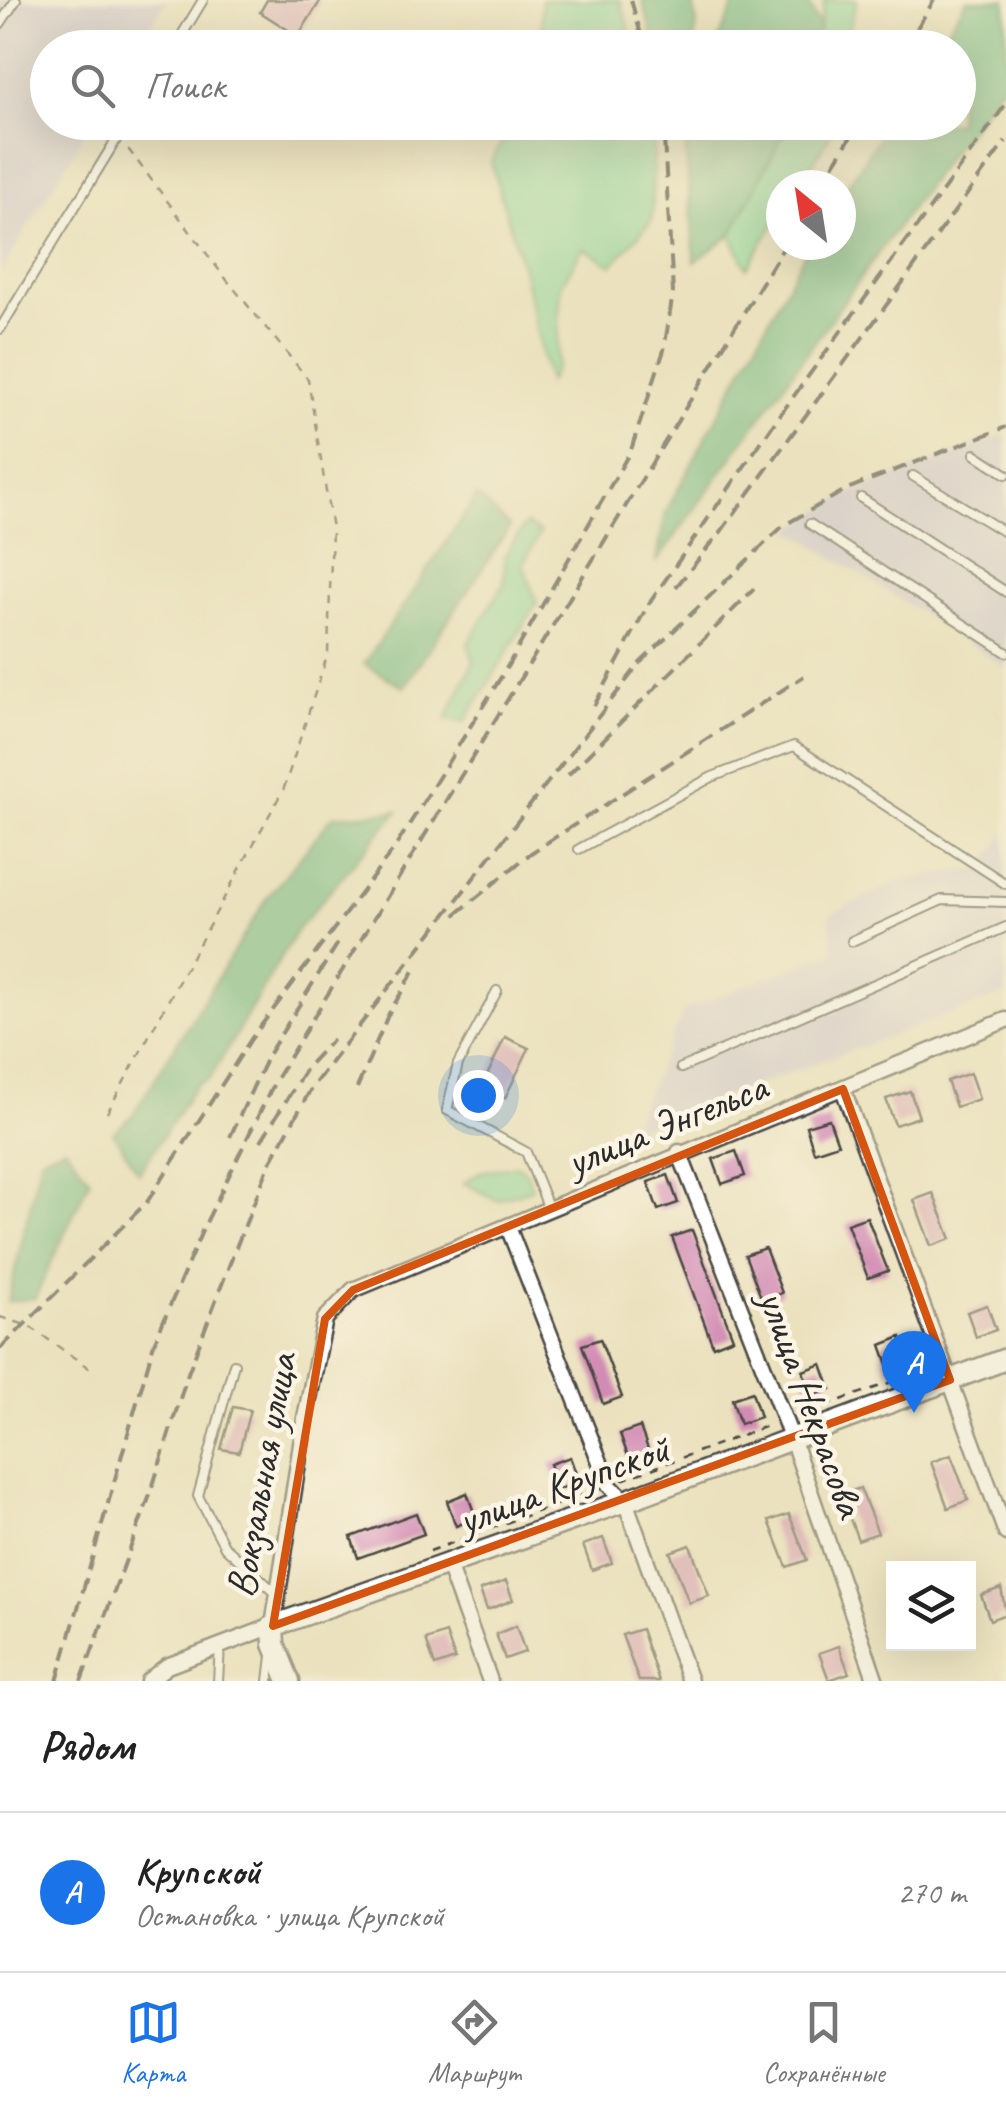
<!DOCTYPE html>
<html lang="ru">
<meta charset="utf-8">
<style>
:root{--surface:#fff;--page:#f2f2f2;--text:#222;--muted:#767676;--line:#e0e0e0;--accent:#1a73e8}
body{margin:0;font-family:Caveat,sans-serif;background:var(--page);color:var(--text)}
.controls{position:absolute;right:30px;bottom:30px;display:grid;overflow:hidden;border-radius:0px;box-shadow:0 10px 40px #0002}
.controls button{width:90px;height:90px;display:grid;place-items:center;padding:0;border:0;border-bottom:2px solid var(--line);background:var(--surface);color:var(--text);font:50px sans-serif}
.compass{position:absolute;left:766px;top:170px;width:90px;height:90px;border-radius:50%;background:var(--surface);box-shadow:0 10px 40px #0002;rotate:330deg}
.you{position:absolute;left:478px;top:1095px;width:35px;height:35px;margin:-25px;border:8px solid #fff;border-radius:50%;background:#1a73e8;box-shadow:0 0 0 15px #1a73e833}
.badge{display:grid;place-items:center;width:65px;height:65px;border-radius:50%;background:var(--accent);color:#fff;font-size:32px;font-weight:700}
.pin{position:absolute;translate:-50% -82px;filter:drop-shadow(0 2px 5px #0008)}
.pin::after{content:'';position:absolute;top:52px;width:35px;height:30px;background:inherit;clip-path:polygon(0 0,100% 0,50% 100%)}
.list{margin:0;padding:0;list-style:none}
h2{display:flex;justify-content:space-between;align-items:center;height:130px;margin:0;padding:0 40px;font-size:42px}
h2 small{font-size:32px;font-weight:400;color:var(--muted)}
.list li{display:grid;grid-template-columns:65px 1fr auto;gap:30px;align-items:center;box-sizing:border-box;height:160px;padding:0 40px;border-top:2px solid var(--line)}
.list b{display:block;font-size:38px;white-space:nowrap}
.list p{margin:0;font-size:32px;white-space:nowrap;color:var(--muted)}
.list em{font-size:32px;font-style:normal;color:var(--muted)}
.icon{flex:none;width:55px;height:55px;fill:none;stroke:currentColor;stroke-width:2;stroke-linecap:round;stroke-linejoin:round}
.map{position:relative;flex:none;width:1006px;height:1681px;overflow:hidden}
.search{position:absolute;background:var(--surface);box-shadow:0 10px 40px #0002;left:30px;right:30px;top:30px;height:110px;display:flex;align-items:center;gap:25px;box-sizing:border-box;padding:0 35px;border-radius:55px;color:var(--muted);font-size:38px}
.sheet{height:290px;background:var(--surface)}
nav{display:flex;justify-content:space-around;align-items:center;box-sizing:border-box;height:140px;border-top:2px solid var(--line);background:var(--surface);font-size:28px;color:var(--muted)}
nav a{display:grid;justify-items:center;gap:5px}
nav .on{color:var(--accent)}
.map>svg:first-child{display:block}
.industrial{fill:#c8bfd8}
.green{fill:#7cd499;stroke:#548062;stroke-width:2.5}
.forest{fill:#65b681;stroke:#487056;stroke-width:2.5}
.building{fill:#d28bb4}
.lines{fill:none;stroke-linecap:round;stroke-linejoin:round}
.lane-casing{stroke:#484641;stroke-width:12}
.street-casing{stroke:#484641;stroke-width:19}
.secondary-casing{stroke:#484641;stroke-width:25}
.path{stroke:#484641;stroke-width:2.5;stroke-dasharray:8 8;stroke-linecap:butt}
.lane{stroke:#fff;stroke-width:8}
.street{stroke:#fff;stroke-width:14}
.secondary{stroke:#fff;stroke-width:20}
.rail{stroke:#2b2b2b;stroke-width:4;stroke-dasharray:15 8;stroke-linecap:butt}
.marked{fill:none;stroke:#d5540f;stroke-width:8;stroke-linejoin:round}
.labels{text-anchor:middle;stroke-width:9;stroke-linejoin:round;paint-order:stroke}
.street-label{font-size:42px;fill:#2b2b2b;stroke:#fcf5e5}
</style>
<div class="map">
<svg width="1006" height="1681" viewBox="0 0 1006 1681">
<rect width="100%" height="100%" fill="#fcf5e5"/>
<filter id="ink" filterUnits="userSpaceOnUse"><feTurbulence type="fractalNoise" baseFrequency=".01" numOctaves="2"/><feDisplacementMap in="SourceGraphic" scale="20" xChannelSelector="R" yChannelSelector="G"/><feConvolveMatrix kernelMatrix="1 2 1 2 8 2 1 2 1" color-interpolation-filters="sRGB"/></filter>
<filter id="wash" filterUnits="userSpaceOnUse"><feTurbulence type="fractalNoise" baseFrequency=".0048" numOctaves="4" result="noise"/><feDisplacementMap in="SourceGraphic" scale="40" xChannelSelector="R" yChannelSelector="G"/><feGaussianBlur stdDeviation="2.25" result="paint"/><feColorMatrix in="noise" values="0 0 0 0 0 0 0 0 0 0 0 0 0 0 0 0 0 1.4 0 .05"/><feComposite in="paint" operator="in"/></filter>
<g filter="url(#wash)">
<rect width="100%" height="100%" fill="#ebe1be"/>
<g class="industrial">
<polygon points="0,0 167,0 137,47 48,48 48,122 91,123 0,273"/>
<polygon points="1006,434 1006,668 791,530 846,495"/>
<polygon points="1006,833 1006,994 630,1131 685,1009 834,952 829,915 902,879 981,869"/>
</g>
<g class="green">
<polygon points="542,0 620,0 635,47 537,47 541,35"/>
<polygon points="825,0 857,0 844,47 815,48"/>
<polygon points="512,123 654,123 652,220 612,265 583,248 561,285 557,365 548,382 524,273 491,162"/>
<polygon points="789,123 831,123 829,137 799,185 781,185 781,213 747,268 731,235"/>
<polygon points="526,524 540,533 523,564 537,603 465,722 446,719 474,661 468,644 504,583 505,555"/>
<polygon points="516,1165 527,1172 532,1189 497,1200 464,1183 480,1172"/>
</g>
<g class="forest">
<polygon points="642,0 693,0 697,25 693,47 656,47"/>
<polygon points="737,0 806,0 820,26 815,47 715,47"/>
<polygon points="967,0 1006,0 1006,80 948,156 656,563 666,512 808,247 841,245 841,195 888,123 958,122 958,48 936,47"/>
<polygon points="683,122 789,123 731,235 695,262"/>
<polygon points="477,496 510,527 404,687 364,664"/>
<polygon points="398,811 297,930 210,1079 196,1085 139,1173 113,1133 132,1116 267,898 333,816"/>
<polygon points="65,1147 90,1179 35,1298 8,1302 41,1157"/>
</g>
<g id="blocks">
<g class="building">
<polygon points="267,0 321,0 298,36 260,12"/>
<polygon points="505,1037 529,1048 505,1098 482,1087"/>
<polygon points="970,1073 979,1099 956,1107 947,1081"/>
<polygon points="910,1091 919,1117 895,1125 886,1099"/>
<polygon points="829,1119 838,1144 814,1152 806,1126"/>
<polygon points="736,1151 745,1176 722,1184 713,1159"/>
<polygon points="668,1175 678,1203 658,1210 648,1182"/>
<polygon points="933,1193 951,1239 931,1246 914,1200"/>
<polygon points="867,1217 888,1271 868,1278 847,1224"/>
<polygon points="692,1230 733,1338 713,1346 672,1237"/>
<polygon points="765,1248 782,1293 762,1300 745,1255"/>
<polygon points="987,1305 996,1330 976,1337 967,1312"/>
<polygon points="901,1337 910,1362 890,1370 881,1345"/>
<polygon points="600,1339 622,1397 603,1404 582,1345"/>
<polygon points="822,1364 831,1389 811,1396 803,1371"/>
<polygon points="752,1392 760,1417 740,1424 732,1399"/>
<polygon points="233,1407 250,1410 239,1452 221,1449"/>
<polygon points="640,1427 649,1452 629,1459 620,1434"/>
<polygon points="951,1455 968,1500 948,1508 931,1462"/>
<polygon points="570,1457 579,1482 559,1489 550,1464"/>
<polygon points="860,1488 878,1533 858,1540 841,1495"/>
<polygon points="467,1493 476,1518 456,1526 447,1501"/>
<polygon points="416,1513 424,1534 358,1558 351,1537"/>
<polygon points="789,1514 807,1560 787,1567 769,1521"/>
<polygon points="603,1538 612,1563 592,1570 583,1545"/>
<polygon points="690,1545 709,1596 689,1603 670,1552"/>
<polygon points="506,1581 513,1600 487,1610 480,1590"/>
<polygon points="1001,1588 1006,1614 990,1620 981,1595"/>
<polygon points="516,1626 525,1652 505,1659 496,1634"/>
<polygon points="641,1629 659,1681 639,1681 622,1635"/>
<polygon points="446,1633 455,1659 435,1666 426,1640"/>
<polygon points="839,1646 849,1673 829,1680 819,1653"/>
</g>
</g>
</g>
<g filter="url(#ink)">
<use href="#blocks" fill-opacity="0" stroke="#484641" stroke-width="2.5"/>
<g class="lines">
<g class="lane-casing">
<g id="lane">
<polyline points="0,24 16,0"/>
<polyline points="174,48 203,0"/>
<polyline points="0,329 127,122"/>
<polyline points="975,454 1006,474"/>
<polyline points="913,476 1006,533"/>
<polyline points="861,498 1006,592"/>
<polyline points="810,524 1006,652"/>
<polyline points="579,849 712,777 794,746 1006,884"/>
<polyline points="852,941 942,900 1006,902"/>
<polyline points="497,991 458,1064 447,1110 526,1152 549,1209"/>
<polyline points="681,1068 1006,927"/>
<polyline points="234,1364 198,1496 225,1547 278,1595"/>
<polyline points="218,1681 220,1646"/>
<polyline points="269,1681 272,1656"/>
</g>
</g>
<g class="street-casing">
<g id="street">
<polyline points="843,1089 1006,1533"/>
<polyline points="679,1152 792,1439 876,1681"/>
<polyline points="508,1227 609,1485 625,1501 690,1681"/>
<polyline points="448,1565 490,1681"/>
<polyline points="148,1681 167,1666 273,1626 305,1418 325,1319 353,1290 1006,1020"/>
</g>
</g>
<g class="secondary-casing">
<polyline id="secondary" points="289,1681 274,1644 273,1626 625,1501 1006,1359"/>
</g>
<g class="path">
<polyline points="107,1113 284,788 328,653 332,529 308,379 222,274 126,146"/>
<polyline points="0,1317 29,1326 96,1373"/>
<polyline points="796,1416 906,1377"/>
<polyline points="622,1480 769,1425"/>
<polyline points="430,1551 596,1490"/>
</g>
<use href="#lane" class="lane"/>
<use href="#street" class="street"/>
<use href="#secondary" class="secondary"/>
<g class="rail">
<polyline points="631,0 645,48"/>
<polyline points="905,48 934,0"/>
<polyline points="821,185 860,122"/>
<polyline points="676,587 720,533 1006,141"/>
<polyline points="594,706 648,605 775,422 1006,104"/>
<polyline points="568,775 754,589"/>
<polyline points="455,915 531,853 804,676"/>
<polyline points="357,1088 388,1015 414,971"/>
<polyline points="230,1137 268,1055 338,943"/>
<polyline points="261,1141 307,1067 333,1039"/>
<polyline points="0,1349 147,1202 251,1039 394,849 503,674 631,450 664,350 673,293 663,122"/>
<polyline points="57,1681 154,1343 202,1231 276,1079 785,245"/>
<polyline points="81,1681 150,1495 188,1373 237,1245 270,1163 312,1087 640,663 783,526 847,489 1006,427"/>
</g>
</g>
</g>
<path d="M0 0H1006V1681H0ZM843,1089L950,1380L273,1626L325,1319L353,1290Z" fill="#ebe1be" fill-opacity=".55" fill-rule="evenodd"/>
<path class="marked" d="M843,1089L950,1380L273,1626L325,1319L353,1290Z"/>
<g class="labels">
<g class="street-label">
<text transform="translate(666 1123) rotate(-22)" y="15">улица Энгельса</text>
<text transform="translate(813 1403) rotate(70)" y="15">улица Некрасова</text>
<text transform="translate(260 1475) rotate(-80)" y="15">Вокзальная улица</text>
<text transform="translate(563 1483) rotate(-20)" y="15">улица Крупской</text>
</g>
</g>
</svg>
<div class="controls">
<button><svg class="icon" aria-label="layers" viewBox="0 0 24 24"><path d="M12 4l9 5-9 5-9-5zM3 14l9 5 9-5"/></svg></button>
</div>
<svg class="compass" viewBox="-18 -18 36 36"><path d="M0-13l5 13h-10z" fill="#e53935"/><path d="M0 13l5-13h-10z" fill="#767676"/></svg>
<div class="you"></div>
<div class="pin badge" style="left:914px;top:1413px">A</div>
<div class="search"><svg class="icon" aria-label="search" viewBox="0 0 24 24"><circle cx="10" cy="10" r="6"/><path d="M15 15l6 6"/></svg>Поиск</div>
</div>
<section class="sheet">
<h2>Рядом<small></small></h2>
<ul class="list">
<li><span class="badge">A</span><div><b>Крупской</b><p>Остановка · улица Крупской</p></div><em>270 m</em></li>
</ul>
</section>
<nav>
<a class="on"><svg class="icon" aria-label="map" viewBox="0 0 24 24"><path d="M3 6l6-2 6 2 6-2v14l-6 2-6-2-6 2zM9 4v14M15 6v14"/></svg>Карта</a>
<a><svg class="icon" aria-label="directions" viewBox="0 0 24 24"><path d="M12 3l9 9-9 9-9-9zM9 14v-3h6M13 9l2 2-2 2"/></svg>Маршрут</a>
<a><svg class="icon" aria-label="saved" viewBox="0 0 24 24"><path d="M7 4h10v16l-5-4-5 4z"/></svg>Сохранённые</a>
</nav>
